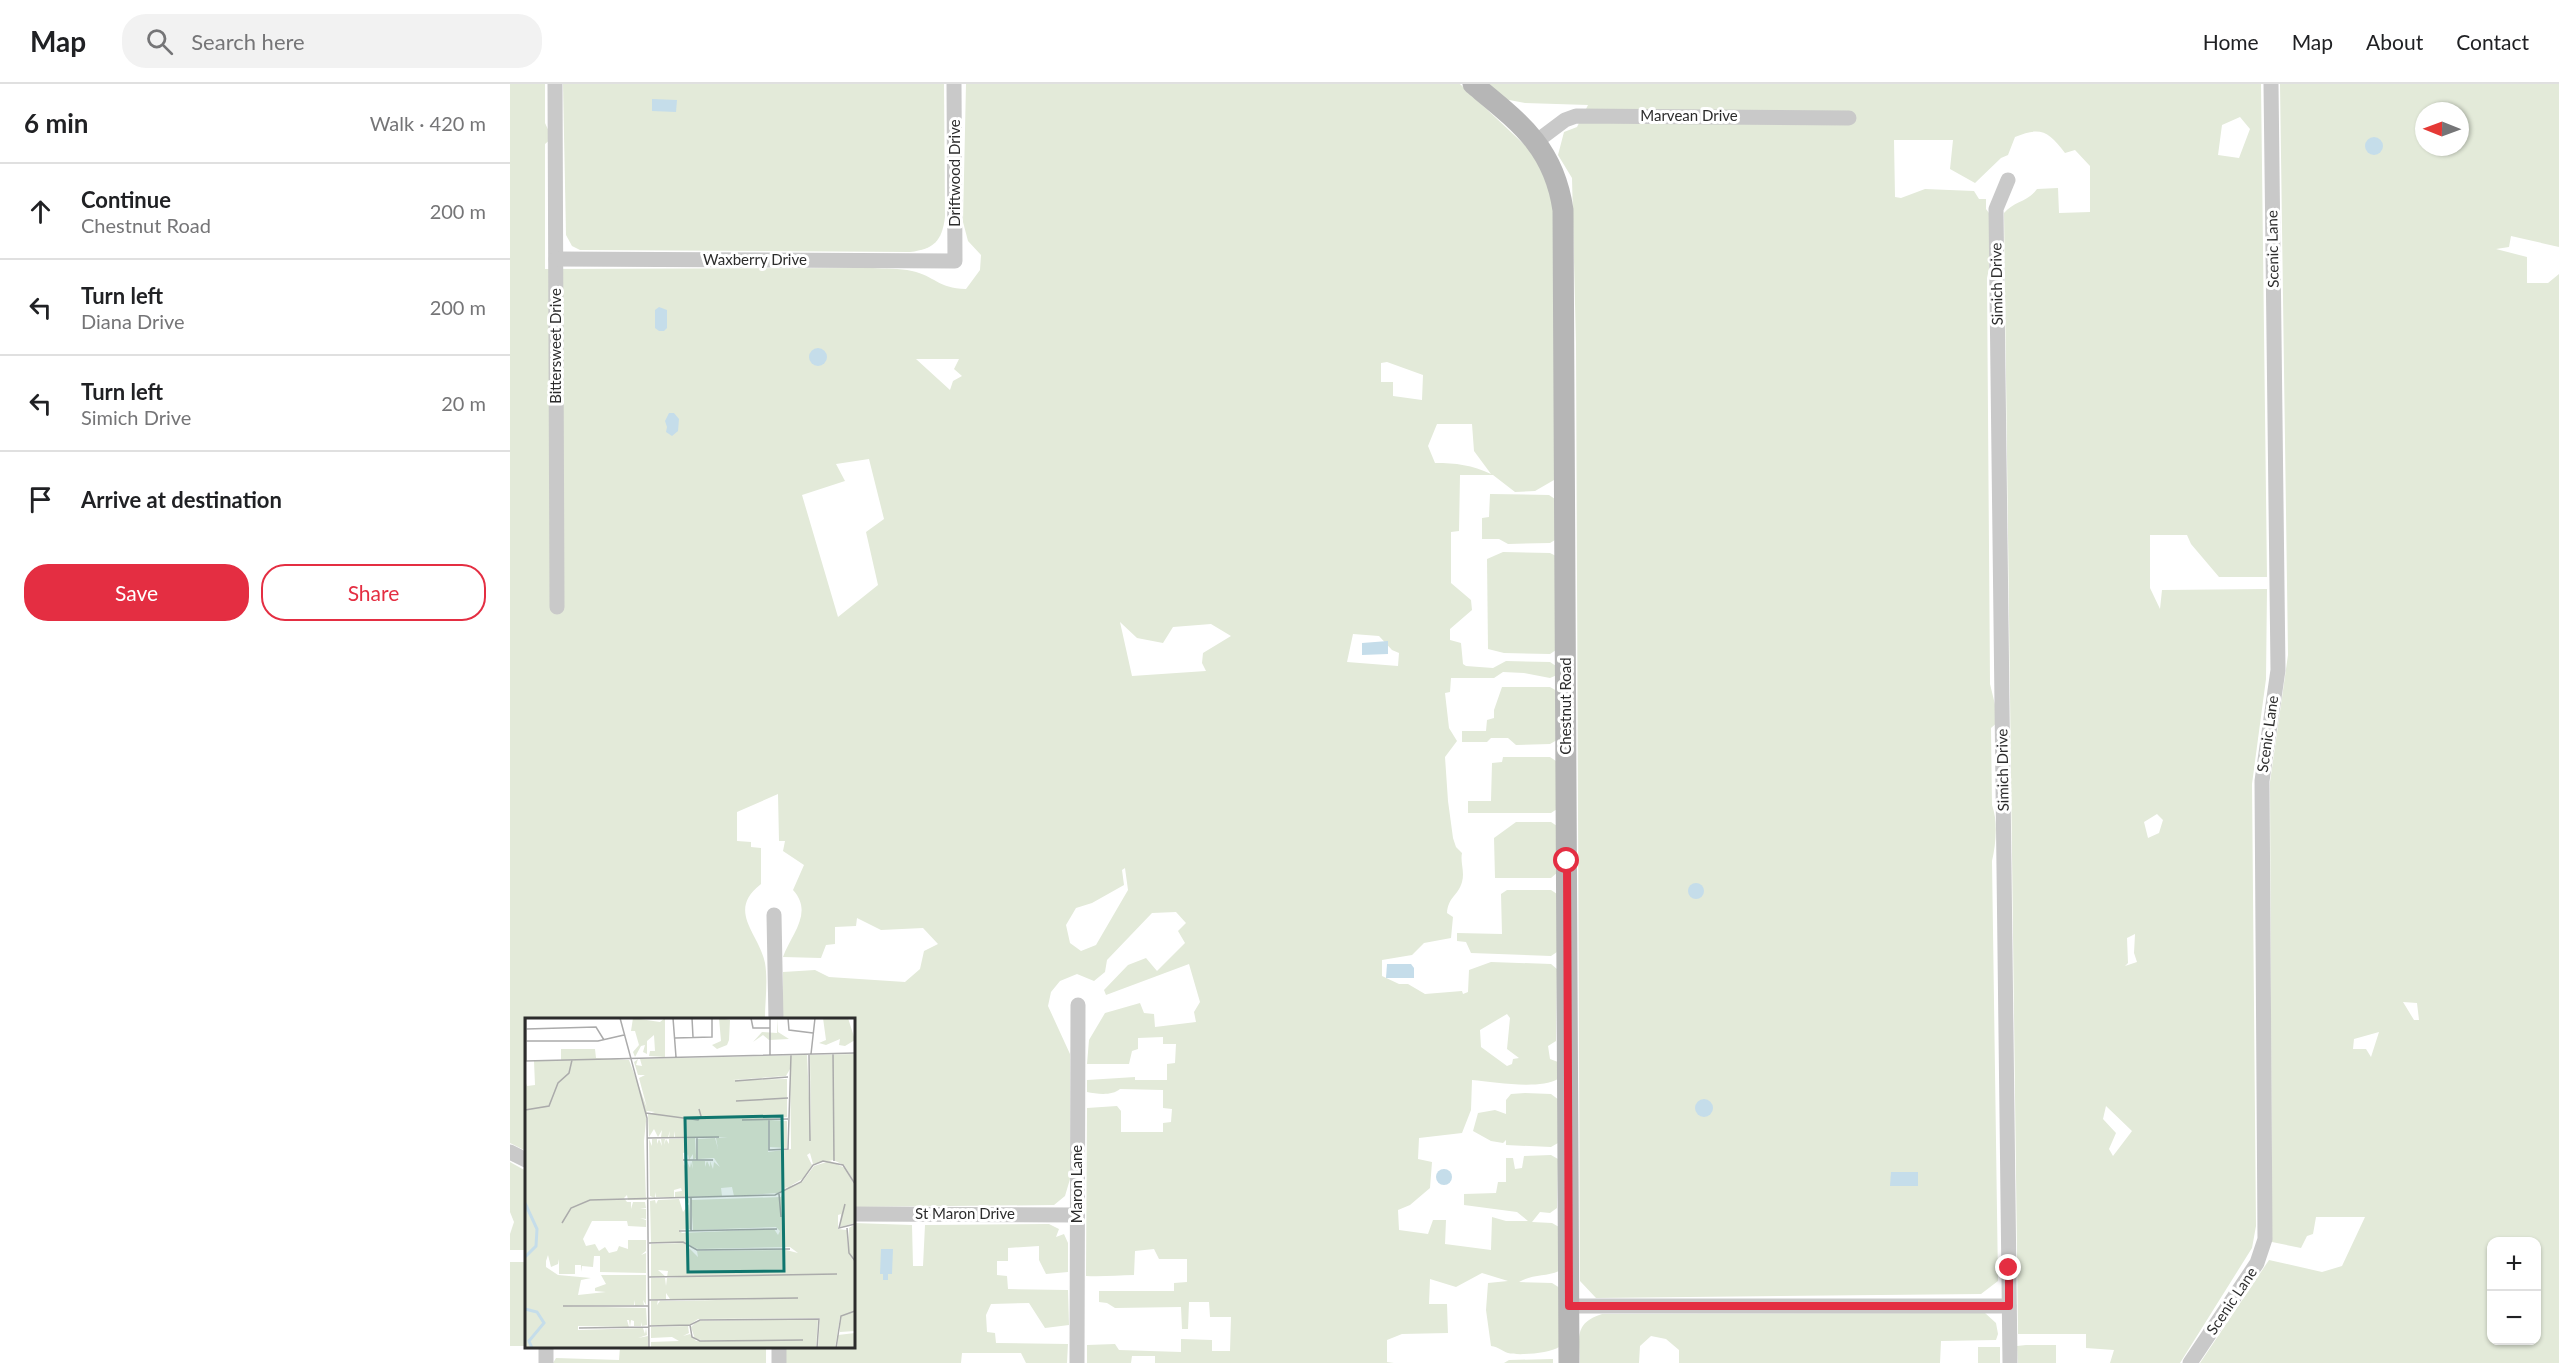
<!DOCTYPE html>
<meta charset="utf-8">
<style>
:root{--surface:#fff;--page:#f2f2f2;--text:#202124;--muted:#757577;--line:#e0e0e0;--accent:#e42e42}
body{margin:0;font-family:Lato,sans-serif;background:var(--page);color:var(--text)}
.controls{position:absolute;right:18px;bottom:18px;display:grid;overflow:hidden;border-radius:12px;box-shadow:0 2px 4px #0004}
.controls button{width:54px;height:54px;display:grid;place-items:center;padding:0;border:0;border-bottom:2px solid var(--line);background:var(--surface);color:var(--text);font:30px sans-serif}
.compass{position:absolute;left:1905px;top:18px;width:54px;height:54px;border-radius:50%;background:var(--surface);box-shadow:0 2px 4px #0004;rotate:271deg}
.stop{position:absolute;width:18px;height:18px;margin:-14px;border:4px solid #e42e42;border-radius:50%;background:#fff}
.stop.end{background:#e42e42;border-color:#fff;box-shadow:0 2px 6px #0008}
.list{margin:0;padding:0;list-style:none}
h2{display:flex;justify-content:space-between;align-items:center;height:78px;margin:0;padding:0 24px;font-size:26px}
h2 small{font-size:20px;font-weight:400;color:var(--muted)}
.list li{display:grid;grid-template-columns:39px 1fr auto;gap:18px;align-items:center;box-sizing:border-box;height:96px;padding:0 24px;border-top:2px solid var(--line)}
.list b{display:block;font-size:22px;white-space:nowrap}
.list p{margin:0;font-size:20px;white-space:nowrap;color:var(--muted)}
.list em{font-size:20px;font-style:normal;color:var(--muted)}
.actions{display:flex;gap:12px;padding:18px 24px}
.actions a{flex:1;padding:14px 0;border:2px solid var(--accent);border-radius:24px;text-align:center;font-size:21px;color:var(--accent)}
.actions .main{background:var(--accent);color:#fff}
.icon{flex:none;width:33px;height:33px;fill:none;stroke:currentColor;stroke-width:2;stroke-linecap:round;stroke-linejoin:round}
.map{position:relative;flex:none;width:2049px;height:1279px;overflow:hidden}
header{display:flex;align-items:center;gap:36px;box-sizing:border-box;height:84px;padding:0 30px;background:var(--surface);border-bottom:2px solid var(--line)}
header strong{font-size:28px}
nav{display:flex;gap:33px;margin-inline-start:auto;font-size:21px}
.search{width:420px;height:54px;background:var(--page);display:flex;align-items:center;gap:15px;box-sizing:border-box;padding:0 21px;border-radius:24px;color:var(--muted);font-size:22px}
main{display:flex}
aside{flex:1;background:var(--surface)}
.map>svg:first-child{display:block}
.green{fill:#e3ead9;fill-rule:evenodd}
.water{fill:#c5ddea}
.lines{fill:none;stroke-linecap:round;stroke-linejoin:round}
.street{stroke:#c9c9c9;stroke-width:15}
.secondary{stroke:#b6b6b6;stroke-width:21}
.route{stroke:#e42e42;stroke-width:8}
.labels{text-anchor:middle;stroke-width:6;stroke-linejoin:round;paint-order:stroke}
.street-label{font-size:15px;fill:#2c2c2c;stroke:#fff}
.inset-river{fill:none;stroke:#c5ddea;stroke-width:3}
.inset-road{fill:none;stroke:#ababab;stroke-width:1.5}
.view{fill:#0f766e;fill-opacity:0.15;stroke:#0f766e;stroke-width:3}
.inset-edge{fill:none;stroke:#2c2c2c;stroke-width:3}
</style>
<header>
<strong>Map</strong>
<div class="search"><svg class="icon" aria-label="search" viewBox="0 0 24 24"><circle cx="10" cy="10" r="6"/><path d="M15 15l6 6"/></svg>Search here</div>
<nav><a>Home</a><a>Map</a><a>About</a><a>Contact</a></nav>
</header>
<main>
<aside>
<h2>6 min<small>Walk · 420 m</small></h2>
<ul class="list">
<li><svg class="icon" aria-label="ahead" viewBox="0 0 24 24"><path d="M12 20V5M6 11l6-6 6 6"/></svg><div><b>Continue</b><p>Chestnut Road</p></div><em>200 m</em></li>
<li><svg class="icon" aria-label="left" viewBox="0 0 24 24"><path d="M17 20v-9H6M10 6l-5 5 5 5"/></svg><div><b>Turn left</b><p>Diana Drive</p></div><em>200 m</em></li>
<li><svg class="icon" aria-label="left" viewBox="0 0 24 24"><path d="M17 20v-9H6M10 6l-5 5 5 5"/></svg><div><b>Turn left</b><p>Simich Drive</p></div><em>20 m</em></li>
<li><svg class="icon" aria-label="arrive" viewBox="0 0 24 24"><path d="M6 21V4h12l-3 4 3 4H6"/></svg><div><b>Arrive at destination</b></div></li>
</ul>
<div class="actions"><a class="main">Save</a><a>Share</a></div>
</aside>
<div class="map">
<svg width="2049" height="1279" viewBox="0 0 2049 1279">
<rect width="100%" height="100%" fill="#fff"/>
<g class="green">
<path d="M0,0H35V39L42,54L35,60V185L363,184C375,185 389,184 402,187C425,192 427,204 456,205L470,186L471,171L458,157L453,138L456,0H950L1020,66L1037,92L1043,115L1048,327L1044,396L1025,407L1005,408L983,391H950L949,447L941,448V499L961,516L962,526L940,545V556L951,559L953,580L956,582L983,584L996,577L1040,578L1046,582L1047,591L1040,594L1014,589L993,588L984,594H941L940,608L935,609L939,644L947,657L935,673L938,717L943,754L946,763L952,769C950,779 955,787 952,798C948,812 938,813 937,829L943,833L941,854L914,859L902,871L872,876V892L889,900H898L915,910L952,907L953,910L958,908L959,886L981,878L1041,880L1047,885L1046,957L1038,962L1040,975L1048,978V995C1028,1006 985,998 962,996L961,1026L952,1049L909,1054L908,1075L922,1078L920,1104L900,1121L888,1126L889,1146L918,1150L923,1136H936L935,1160L981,1166L982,1133L996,1137H1018L1007,1128L954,1121V1110L986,1109L988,1098H996V1074H1003L1005,1085L1012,1084L1014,1072L1041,1071L1048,1075L1047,1124L1040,1129L1030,1128L1022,1138L1042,1139L1049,1143V1187C1036,1193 1022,1190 1009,1198L1042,1199L1050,1204L1049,1263C1040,1269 1009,1272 998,1269C992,1267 989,1263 981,1262L976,1226L978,1199L998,1197L972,1189L946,1203L920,1195L919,1220H937L938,1249L892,1250L877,1256V1278L884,1279H645V1272H622L621,1279H577V1261L605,1260L609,1266L671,1268V1255L702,1256V1267H720L721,1233H700L699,1218H679L678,1245H672L671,1223L605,1224L597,1219L589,1218V1207H664V1199L677,1198V1175H649L644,1165L625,1167L624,1191C608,1191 593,1193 576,1192L577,1024L607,1022L611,1027V1048H653V1039L661,1038L662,1025L653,1024V1006L610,1005C602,1012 587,1010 577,1008V996L625,993V996H657V980L665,979L666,960H653V953L628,954V965L622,967L619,980H577L579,956L595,929L630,919L634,929L644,930L645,943L686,938L684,928L690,918L679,880L596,911L594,906L618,881L636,874L647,887L675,859L668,847L676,839L666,828L642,829L597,876L595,888L584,897L567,890L550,897L541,908L538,922L560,970V1095L555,1112L544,1121L344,1123V936L273,935V888L305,886L319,893L395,898L410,885L414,867L428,860L413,844L371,846L347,834L346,842L325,843V860L316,861L311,874L273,873C281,850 304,829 283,806L294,781L273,767L275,757H269L268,710L227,728V757L241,758V763L251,764V800C216,827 249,849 255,879C258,897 255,917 255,935L16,936V1067L0,1059ZM406,275H449L444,285L452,292L443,297L440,306ZM877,278L913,291L912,316L883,312V298H871V279ZM927,340H962L964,367L981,390C962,381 946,379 925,379L918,362ZM359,375L374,435L356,448L368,501L328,533L292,411L335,397L326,380ZM610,538L627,554L653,559L663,543L701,540L721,552L693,569L692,579L696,587L622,592ZM843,550L869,552L882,566L889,569L888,582L837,578ZM615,784L618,806L586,861L571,867L560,859L556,841L566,824L582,819L614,801L612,786ZM997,930L1000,934L997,965L1009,974L1003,975L1002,980L997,982L971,963L970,946Z"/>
<path d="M53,0H434L435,133C432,157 424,165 400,168L70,166L62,162L56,151Z"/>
<path d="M979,0H1751L1757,493H1709L1681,460L1677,451H1640V504L1650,525L1652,506L1757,505L1756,595L1742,700L1746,1142L1742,1164L1670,1279H1600L1604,1266L1576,1264V1250H1508L1494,129C1504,117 1518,118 1527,105L1548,104L1549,129L1580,128V82L1565,66L1555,69C1539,48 1531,42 1505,53L1498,71L1491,74L1465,99L1440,85L1443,56H1384L1385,113L1391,114L1415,105L1464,107L1469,115H1476V125L1479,129V185L1477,194L1480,600L1489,637L1481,644L1482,721C1488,737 1486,760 1482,777L1488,1197L1471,1210L1086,1214L1070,1197L1066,260L1062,94L1048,71L1054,48L1067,43L1078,21L1015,19L994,15ZM1730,33L1740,45L1729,74L1708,71L1712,41ZM1647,730L1653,736L1649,749L1638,754L1634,738ZM1625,850L1624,869L1627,878L1615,882L1618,879L1617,854ZM1596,1022L1622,1047L1603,1072L1599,1065L1606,1049L1593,1035Z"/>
<path d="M1770,0H2049V163L2001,152L1999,163L1986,165L2017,173V199H2038L2049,190V1279H1690L1759,1176L1812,1188L1832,1182L1855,1133H1806L1803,1150L1797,1152L1791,1164L1762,1158L1760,698L1778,571ZM1914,27H1950V63H1914ZM1893,918L1907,919L1909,936H1904ZM1869,948L1861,973L1856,965H1843L1844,955ZM1982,1158H2026V1256H1982Z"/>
<polygon points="980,410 1039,411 1045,415 1045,456 1040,459 998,460 989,455 972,455 972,434 979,433"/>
<polygon points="993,468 1040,469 1046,472 1046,566 1040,570 994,569 978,565 977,475"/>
<polygon points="992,603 1040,603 1047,607 1047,656 1040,660 1006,661 998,654 981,654 977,658 952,658 952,647 976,647 977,636 984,634 984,626"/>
<polygon points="993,673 1040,673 1046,677 1047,725 1041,729 958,729 958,717 981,717 982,679 992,678"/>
<polygon points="1006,738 1041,738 1047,742 1048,788 1041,794 985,794 984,754"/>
<polygon points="997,806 1041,806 1047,810 1047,868 1041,872 961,869 956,858 947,857 947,849 992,850 991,810"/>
<polygon points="1015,1009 1041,1010 1049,1016 1048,1059 1041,1063 996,1061 996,1056 993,1059 981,1057 963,1047 968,1029 985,1026 996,1030 996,1016 1001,1010"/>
<polygon points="0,1078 16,1087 16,1166 0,1166 0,1150 4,1138 0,1128"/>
<polygon points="344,1139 402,1141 403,1182 413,1182 415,1141 539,1140 549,1145 546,1153 554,1150 558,1159 558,1188 536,1190 529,1176 529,1162 498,1164 498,1177 487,1177 487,1191 497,1192 498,1205 558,1206 559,1241 535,1244 519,1219 481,1220 476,1231 477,1248 485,1249 486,1259 558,1260 557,1279 516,1279 511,1269 452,1269 451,1279 273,1279 273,1263 344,1262"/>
<rect x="0" y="1178" width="16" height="84"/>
<path d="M1475,1229L1486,1239L1488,1250L1486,1256L1431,1257L1430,1279H1169V1266L1156,1255L1141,1252L1130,1262L1129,1279H1070C1069,1253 1064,1239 1092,1230Z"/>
<polygon points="1516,1261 1546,1261 1546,1279 1508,1279 1507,1262"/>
<polygon points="110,1263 256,1263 256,1279 43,1279 46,1274 109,1276"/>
<rect x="1468" y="1263" width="22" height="16"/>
<polygon points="1043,1275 1043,1279 994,1279 999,1276"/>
</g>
<g class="water">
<polygon points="142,15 167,16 166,28 142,27"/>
<circle cx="1864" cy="62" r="9"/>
<polygon points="149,223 157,226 157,244 154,247 149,247 145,244 145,226"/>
<circle cx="308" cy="273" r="9"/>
<polygon points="159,329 164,329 169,335 168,347 162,352 156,348 157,343 155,337"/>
<polygon points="878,557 878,570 852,571 852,559"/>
<circle cx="1186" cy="807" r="8"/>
<polygon points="877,880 901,880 904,884 904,894 876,894"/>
<circle cx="1194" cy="1024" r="9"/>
<circle cx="934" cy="1093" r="8"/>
<polygon points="1381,1088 1408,1088 1408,1102 1380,1102"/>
<polygon points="371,1165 383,1165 382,1190 378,1190 378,1196 373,1196 373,1190 370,1190"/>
</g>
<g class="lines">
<g class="street">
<polyline points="45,0 47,523"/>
<polyline points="1027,57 1055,36 1066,32 1339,34"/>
<polyline points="1498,96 1486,125 1500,1279"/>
<polyline points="46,175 445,177 444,0"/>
<polyline points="264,831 266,936"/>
<polyline points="0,1068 16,1076"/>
<polyline points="344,1130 567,1131"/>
<polyline points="1058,1222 1499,1222"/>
<polyline points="269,1262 269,1279"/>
<polyline points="36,1279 36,1262"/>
<polyline points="567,1279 568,921"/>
<polyline points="1680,1279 1747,1179 1755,1155 1752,697 1768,586 1761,0"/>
</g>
<path class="secondary" d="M963,0C1009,38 1044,63 1053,126L1059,1279"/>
</g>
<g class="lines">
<polyline class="route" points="1057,777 1059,1222 1499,1222 1499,1184"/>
</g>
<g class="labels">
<g class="street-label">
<text x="1179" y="37">Marvean Drive</text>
<text transform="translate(445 89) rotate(-90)" y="5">Driftwood Drive</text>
<text transform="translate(1763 165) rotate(-91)" y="5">Scenic Lane</text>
<text x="245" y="181">Waxberry Drive</text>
<text transform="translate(1487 200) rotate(-91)" y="5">Simich Drive</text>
<text transform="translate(46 262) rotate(-90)" y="5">Bittersweet Drive</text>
<text transform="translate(1056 622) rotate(-90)" y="5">Chestnut Road</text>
<text transform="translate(1758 650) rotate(-82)" y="5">Scenic Lane</text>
<text transform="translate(1493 686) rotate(-91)" y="5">Simich Drive</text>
<text transform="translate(567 1100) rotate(-90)" y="5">Maron Lane</text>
<text x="455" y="1135">St Maron Drive</text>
<text transform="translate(1722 1217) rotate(-56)" y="5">Scenic Lane</text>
</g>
</g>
<g transform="translate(15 934)">
<rect width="330" height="330" fill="#fff"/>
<path d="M108,0L135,4L140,0V39L124,38L125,33H130L129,17L122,23V36L118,34L120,27L116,28L110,39L108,34L114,27L110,13H106ZM194,0L205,2L204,22L202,27L192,31L187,27L196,23ZM298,0H323L330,22L320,28L314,27L315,21L301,27L294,25L301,22ZM253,1V14L264,21L244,22L238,17L228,24L237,14L252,15ZM36,31H70L71,40L104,42L122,90L114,60L120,57H113L109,44L113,41L111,47L117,48L115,41L282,37L286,125L285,37L330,36V165L319,147L308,142L288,146L285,135L282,137L287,147L279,160L253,175L209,178L207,169L196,170L197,178L150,179V174L157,173L156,170L149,172V179H131L130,174V180L125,178L124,121L127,128V121H132V126L134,121L137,128L136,121H140L139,127L141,121L144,126V121L170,120L171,140L168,142V136L164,142L163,136L160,142L161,134L158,135L159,148L162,143L165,150L166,144L168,151L167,143H180V149L182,143L185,149V143L188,151L189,144L195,149L189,140L173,141V121L190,120L193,131L191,120L203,119H150V113L149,119H144L145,113L143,119H136L137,112L133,119L129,111L124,119L123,96L130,94L122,93L119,123L121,182H103L102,177L99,180L102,184H106V191L108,184H120L121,190H115L121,191V201L115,200L121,202V209L103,208L102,203H67L58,221L61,228L70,226L74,233L80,229L84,235L92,233L94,228L103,231V222H121V233L116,237L121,235V255L75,254V238H69L68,249L57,248L56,254V247H50V256H34V241L33,246L26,249L23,237L21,243V249L33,257L66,260L56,262L53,277L81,274L70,273V270L81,266L76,257H121V287L118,282L119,287L110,288V282L109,287L35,288L121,290L122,307L117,308L116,304V308H109V303L106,302L105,309L104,302H102L104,309L53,308V312L118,310L120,316L121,310L122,317L113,320L123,318V329L0,330V62L2,68L10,67L9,43L36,42ZM265,51L266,131L243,134V101L262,99V61L207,62L261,58ZM245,102L262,103V130L245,129ZM305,143L320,150L330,168V205L315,209L316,196L313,197V211L322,212L323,230L324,210L330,206V243L324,237L330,244V313L315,314V299L310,330H293L295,300L173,301L164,307H126V283L133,282L132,287L135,283H154L269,280L157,282L145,281L141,275V281H126V260H140L141,268L142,260L171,258L142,259L143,253L133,252L141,259H126V226L159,225L173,239L172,233L261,232L273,235L265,229L173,231L158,224L126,225L125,183L130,182L131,186L133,182L154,181L158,194L164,186L160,180L164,181L166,211L154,212L157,215L249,211L253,217L255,213L251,209L168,212L166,182L256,179L260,170L277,164L289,148ZM293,301L291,330H126V324L154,323L147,319L126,320V309L163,308L164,315L158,318L165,316L171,323L276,322H176L170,321L166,309L172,303ZM330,315V330H312L313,317Z" fill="#e3ead9" fill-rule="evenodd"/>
<path class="inset-river" d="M0,185L12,211L11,228L0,239M0,291L12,294L19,305L4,323L7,330"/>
<path class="inset-road" d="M1,0V43M95,0L122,100L124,330M148,0L151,39M167,0L168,19M226,0L228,10H245M245,0V37M263,0L264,12L288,15M1,11L71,9L79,22M150,20L187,19V0M1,23H73L99,17M308,35L309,143M284,36L285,123M286,36L290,0M0,43L330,35M210,63L263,59M211,83L263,80M0,92L24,88L33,65L44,55L47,42M121,95L173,102L176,98L174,91M217,102L263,101M244,102V132L263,131L266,37M122,120L194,119M172,120V142M158,142H188M254,176L256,199M166,179V213M320,186L314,210L330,206M37,205L46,190L65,182L250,177L276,164L288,147L298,143L318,147L330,166M322,210L324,235L330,243M154,213L252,211M124,225L158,224L172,232L265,231M124,259L312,256M123,282L273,280M38,288H123M165,307L167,319L175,323L278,322M124,308L165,307L175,302L294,301L292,330M54,310L124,309M311,330L316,298L330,293"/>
<path class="view" d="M257,98L259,253L163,254L160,100Z"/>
<rect width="330" height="330" class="inset-edge"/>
</g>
</svg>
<div class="controls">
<button>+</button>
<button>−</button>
</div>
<svg class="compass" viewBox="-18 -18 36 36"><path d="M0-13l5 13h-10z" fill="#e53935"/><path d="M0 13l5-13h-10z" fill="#757577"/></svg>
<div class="stop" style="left:1057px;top:777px"></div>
<div class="stop end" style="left:1499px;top:1184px"></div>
</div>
</main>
